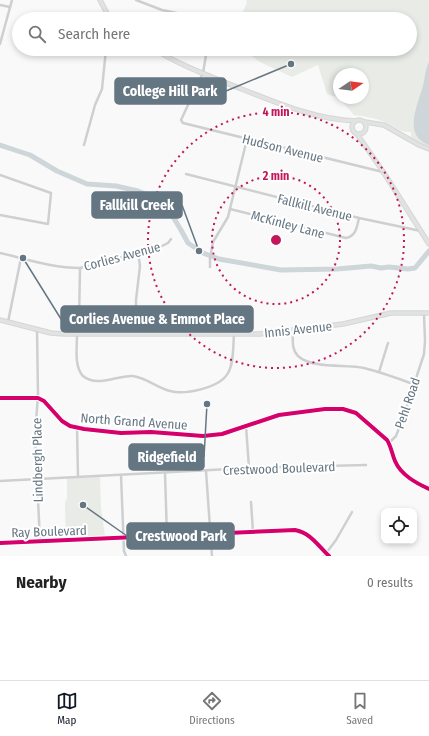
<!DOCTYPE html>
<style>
:root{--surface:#fff;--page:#f6f6f6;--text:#222;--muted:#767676;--line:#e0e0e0;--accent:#111827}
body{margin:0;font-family:"Fira Sans Condensed",sans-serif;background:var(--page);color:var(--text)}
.controls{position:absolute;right:12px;bottom:12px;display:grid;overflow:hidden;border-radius:8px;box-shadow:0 2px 6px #0003}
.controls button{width:36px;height:36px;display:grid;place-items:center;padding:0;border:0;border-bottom:1px solid var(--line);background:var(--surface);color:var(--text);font:20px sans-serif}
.compass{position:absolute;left:333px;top:68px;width:36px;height:36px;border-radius:50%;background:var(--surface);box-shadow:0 2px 6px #0003;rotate:77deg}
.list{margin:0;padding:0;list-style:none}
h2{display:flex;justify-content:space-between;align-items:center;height:52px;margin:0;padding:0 16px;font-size:17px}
h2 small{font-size:13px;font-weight:400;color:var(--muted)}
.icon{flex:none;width:22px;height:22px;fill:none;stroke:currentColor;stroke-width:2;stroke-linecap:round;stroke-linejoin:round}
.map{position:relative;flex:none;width:429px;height:556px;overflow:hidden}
.search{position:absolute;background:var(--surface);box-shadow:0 2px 6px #0003;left:12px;right:12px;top:12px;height:44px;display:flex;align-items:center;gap:10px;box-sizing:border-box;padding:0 14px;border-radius:22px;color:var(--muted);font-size:15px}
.sheet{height:124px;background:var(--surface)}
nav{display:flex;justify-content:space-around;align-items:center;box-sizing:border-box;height:56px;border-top:1px solid var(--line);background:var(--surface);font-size:11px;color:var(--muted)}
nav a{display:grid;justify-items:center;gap:2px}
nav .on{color:var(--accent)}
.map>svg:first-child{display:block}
.green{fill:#e8ebe6}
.water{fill:#ced6d9}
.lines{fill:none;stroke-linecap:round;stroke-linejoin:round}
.river{stroke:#ced6d9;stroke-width:5}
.secondary-casing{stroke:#d5d6d7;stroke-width:5.5}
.street{stroke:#cecfd0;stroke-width:2.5}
.secondary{stroke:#e1e2e2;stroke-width:3.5}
.cycleway-casing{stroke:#fff;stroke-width:6}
.cycleway{stroke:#d6006c;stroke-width:4}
.ring{fill:none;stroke:#c2185b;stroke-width:2;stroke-dasharray:2 4}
.labels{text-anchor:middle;stroke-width:4;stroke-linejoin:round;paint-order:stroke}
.street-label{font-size:13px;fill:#657683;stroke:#fff}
.centre{fill:#c2185b;stroke:#fff;stroke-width:2}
.ring-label{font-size:12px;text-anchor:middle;font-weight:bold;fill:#c2185b;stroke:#fff;stroke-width:4;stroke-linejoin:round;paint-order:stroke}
.leader{fill:none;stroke:#657683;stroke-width:1.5}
.callout-dot{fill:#657683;stroke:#fff;stroke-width:1.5}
.callout{fill:#657683;stroke:#657683;stroke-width:1.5}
.callout-label{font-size:14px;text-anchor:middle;font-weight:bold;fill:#fff}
</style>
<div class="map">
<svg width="429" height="556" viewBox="0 0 429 556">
<rect width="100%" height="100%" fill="#f9f9f9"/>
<g class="green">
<path d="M246,0H429V148L411,140V132C401,133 393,126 385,122C374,118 365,116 354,115L339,98H363V74H339V98L327,94L318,65L292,77L262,63L241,49H410V19H240L247,2Z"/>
<polygon points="100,477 101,508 105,536 66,536 65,509 65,502 67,498 67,478"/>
</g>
<path class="water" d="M429,62V145C402,136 418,104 423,86C425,78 425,70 429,62Z"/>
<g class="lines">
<polyline class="river" points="0,145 30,155 57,171 87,184 116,186 138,191 152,197 158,201 170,212 181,230 188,243 203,253 219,259 281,270 337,269 371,266 381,268 389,267 408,269 415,268 429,251"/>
<g class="secondary-casing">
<g id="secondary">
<polyline points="100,0 110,19"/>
<path d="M154,49C181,66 210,76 239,88C278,103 313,119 355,121"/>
<circle cx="359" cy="127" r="7"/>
<polyline points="365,122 384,125 419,145 429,149"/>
<polyline points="357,134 384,173 429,244"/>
<polyline points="0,320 51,333 64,334 260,334 343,324 391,313 429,313"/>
</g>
</g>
<g class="street">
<polyline points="136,0 162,10 206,19"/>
<polyline points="0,5 10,7"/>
<polyline points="0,44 12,0"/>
<polyline points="207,49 203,73 181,120 183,123 383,172"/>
<polyline points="84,145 95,105 102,89 106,49"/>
<polyline points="186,174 359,218 421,231"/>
<polyline points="0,175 51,193 48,224 0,215"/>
<path d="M230,209L346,238C356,236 357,227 359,218"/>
<path d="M0,253C26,259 53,268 80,268L160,247L168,243L171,239"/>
<polyline points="210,267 210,258 213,242 228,217 247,139"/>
<polyline points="79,320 80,268"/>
<polyline points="8,322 21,258"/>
<polyline points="37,330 38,395 35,436 40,542"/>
<path d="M293,330C293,339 291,349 298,356C312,369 346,364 364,368C380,372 397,378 413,384"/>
<path d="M77,335C77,347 74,367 83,376C97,388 117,375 133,376C147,378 157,388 170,391C185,395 220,388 228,373C234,363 233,346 234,334"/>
<polyline points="136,335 136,300 140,266 138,252"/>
<polyline points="379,372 388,343"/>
<path d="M0,398H38L44,401L62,421L70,426L84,429L121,433L151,432L203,436L222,434L279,415L325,409H343L356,413L387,440C391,446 392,454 395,461C401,475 416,483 429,489"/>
<polyline points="246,426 249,468"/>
<polyline points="77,427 78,477"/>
<polyline points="389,443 396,436 403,418 424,354 425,341 424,313"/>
<polyline points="206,471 212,556"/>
<polyline points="165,473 167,537"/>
<polyline points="121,475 124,551 126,556"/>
<polyline points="0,481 249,468 366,465"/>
<polyline points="251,502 253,532"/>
<path d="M0,543L295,530C311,533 318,546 329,556"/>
<polyline points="324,556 336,540 352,512"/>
</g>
<use href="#secondary" class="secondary"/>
<g class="cycleway-casing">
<g id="cycleway">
<path d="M0,398H38L44,401L62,421L70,426L84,429L121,433L151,432L203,436L222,434L279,415L325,409H343L356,413L387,440C391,446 392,454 395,461C401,475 416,483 429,489"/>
<path d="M0,543L295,530C311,533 318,546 329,556"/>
</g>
</g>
<use href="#cycleway" class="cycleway"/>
</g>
<g class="ring">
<circle cx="276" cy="240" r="64"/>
<circle cx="276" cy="240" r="128"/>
</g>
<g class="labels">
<g class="street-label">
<text transform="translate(283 148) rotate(14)" y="5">Hudson Avenue</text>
<text transform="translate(315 207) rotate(14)" y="5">Fallkill Avenue</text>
<text transform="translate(288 224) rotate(15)" y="5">McKinley Lane</text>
<text transform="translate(122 256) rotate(-15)" y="5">Corlies Avenue</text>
<text transform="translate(298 329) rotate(-6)" y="5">Innis Avenue</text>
<text transform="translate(407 403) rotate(-71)" y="5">Pehl Road</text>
<text transform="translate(134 421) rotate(4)" y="5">North Grand Avenue</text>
<text transform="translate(37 460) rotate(-91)" y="5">Lindbergh Place</text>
<text transform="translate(279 468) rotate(-2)" y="5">Crestwood Boulevard</text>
<text transform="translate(49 531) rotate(-2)" y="5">Ray Boulevard</text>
</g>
</g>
<circle cx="276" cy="240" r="6" class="centre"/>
<g class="ring-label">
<text x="276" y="116">4 min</text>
<text x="276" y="180">2 min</text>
</g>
<path class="leader" d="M291 64L226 91M199 251L182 205M23 258L61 319M207 404L204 457M83 505L127 536"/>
<g class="callout-dot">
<circle cx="291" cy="64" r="4"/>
<circle cx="199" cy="251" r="4"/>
<circle cx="23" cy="258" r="4"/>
<circle cx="207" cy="404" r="4"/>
<circle cx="83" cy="505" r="4"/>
</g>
<g class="callout">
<rect x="115" y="78" width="111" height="26" rx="4"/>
<rect x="92" y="192" width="90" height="26" rx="4"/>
<rect x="61" y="306" width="192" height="26" rx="4"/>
<rect x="129" y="444" width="75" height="26" rx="4"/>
<rect x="127" y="523" width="107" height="26" rx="4"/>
</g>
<g class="callout-label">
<text x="170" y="96">College Hill Park</text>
<text x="137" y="210">Fallkill Creek</text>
<text x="157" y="324">Corlies Avenue &amp; Emmot Place</text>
<text x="167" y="462">Ridgefield</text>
<text x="181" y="541">Crestwood Park</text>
</g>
</svg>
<div class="controls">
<button><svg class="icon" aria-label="locate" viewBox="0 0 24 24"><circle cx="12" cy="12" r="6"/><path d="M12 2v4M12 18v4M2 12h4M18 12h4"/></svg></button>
</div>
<svg class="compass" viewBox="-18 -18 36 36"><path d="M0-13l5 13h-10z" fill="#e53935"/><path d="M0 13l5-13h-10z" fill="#767676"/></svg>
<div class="search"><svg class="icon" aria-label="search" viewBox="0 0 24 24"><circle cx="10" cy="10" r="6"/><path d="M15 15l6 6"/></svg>Search here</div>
</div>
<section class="sheet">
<h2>Nearby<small>0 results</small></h2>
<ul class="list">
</ul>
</section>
<nav>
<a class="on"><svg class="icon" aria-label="map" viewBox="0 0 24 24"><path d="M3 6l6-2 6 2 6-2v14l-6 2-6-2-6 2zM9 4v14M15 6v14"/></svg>Map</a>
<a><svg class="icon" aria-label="directions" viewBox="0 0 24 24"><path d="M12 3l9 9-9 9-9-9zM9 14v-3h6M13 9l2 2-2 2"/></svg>Directions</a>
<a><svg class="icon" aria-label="saved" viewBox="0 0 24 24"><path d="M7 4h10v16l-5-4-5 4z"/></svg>Saved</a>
</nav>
